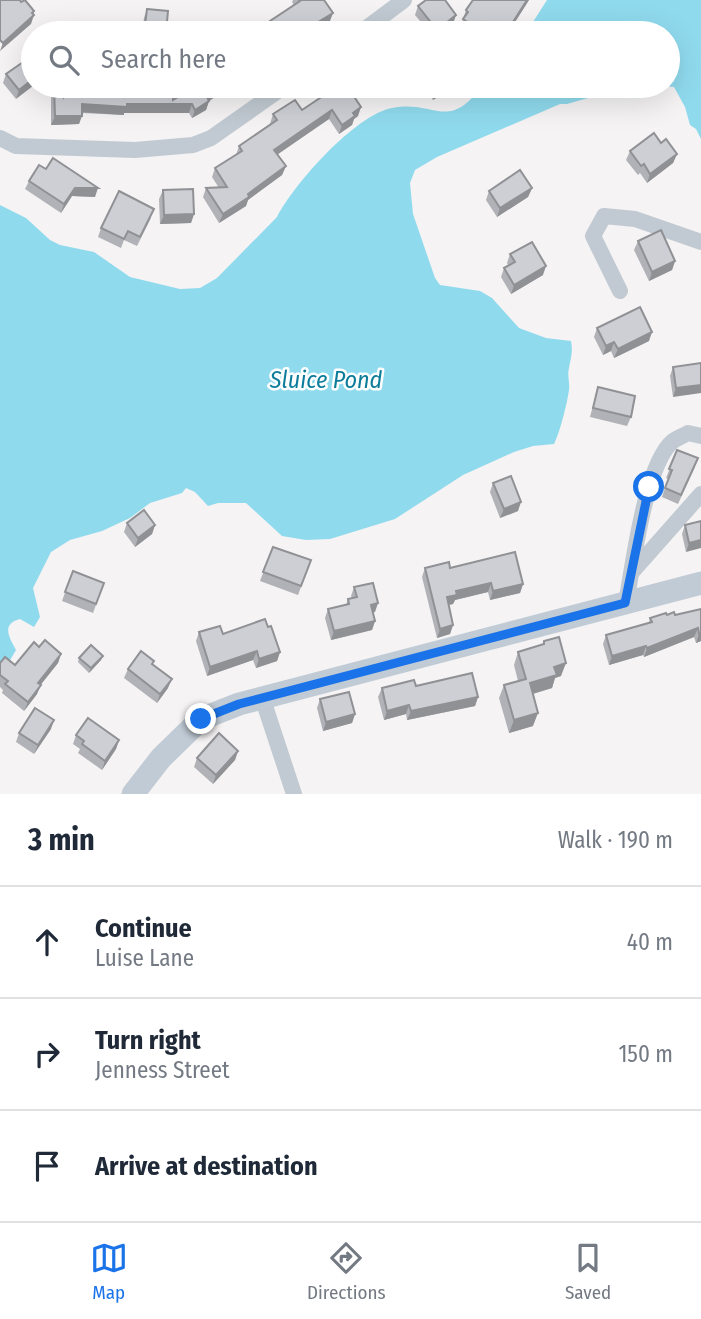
<!DOCTYPE html>
<meta charset="utf-8">
<style>
:root{--surface:#fff;--page:#f2f2f3;--text:#1f2937;--muted:#747a83;--line:#e0e1e3;--accent:#1a73e8}
body{margin:0;font-family:"Fira Sans Condensed",sans-serif;background:var(--page);color:var(--text)}
.stop{position:absolute;width:21px;height:21px;margin:-16px;border:5px solid #1a73e8;border-radius:50%;background:#fff}
.stop.end{background:#1a73e8;border-color:#fff;box-shadow:0 2px 7px #0008}
.list{margin:0;padding:0;list-style:none}
h2{display:flex;justify-content:space-between;align-items:center;height:91px;margin:0;padding:0 28px;font-size:30px}
h2 small{font-size:23px;font-weight:400;color:var(--muted)}
.list li{display:grid;grid-template-columns:46px 1fr auto;gap:21px;align-items:center;box-sizing:border-box;height:112px;padding:0 28px;border-top:2px solid var(--line)}
.list b{display:block;font-size:26px;white-space:nowrap}
.list p{margin:0;font-size:23px;white-space:nowrap;color:var(--muted)}
.list em{font-size:23px;font-style:normal;color:var(--muted)}
.icon{flex:none;width:38px;height:38px;fill:none;stroke:currentColor;stroke-width:2;stroke-linecap:round;stroke-linejoin:round}
.map{position:relative;flex:none;width:701px;height:794px;overflow:hidden}
.search{position:absolute;background:var(--surface);box-shadow:0 7px 28px #0002;left:21px;right:21px;top:21px;height:77px;display:flex;align-items:center;gap:18px;box-sizing:border-box;padding:0 24px;border-radius:38px;color:var(--muted);font-size:26px}
.sheet{height:427px;background:var(--surface)}
nav{display:flex;justify-content:space-around;align-items:center;box-sizing:border-box;height:98px;border-top:2px solid var(--line);background:var(--surface);font-size:19px;color:var(--muted)}
nav a{display:grid;justify-items:center;gap:4px}
nav .on{color:var(--accent)}
.map>svg:first-child{display:block}
.water{fill:#90daee}
.lines{fill:none;stroke-linecap:round;stroke-linejoin:round}
.street{stroke:#c1cad2;stroke-width:16}
.secondary{stroke:#c1cbd6;stroke-width:23}
.wall{fill:#b0b2b7}
.shaded-wall{fill:#909195}
.building{fill:#cdcfd5;stroke:#909195;stroke-width:2}
.route{stroke:#1a73e8;stroke-width:9}
.labels{text-anchor:middle;stroke-width:5;stroke-linejoin:round;paint-order:stroke}
.water-label{font-size:24px;font-style:italic;fill:#0c7c9b;stroke:#fff}
</style>
<div class="map">
<svg width="701" height="794" viewBox="0 0 701 794">
<rect width="100%" height="100%" fill="#f5f3f3"/>
<g class="water">
<polygon points="547,0 701,0 701,139 696,129 690,125 685,107 674,87 663,86 668,86 668,33 526,33"/>
<path d="M482,86H630L567,104H560L437,157L415,170L410,183L413,214L435,278L440,285L480,291L492,298L519,328L546,338L571,341C573,352 571,357 569,368C567,375 570,383 569,390C567,404 560,432 554,444L533,446L514,452L463,475L395,519L330,539L306,540L282,536L246,503H218L208,506L195,492L186,488L182,493L150,503L130,518L102,531L70,540L51,552L33,588L40,617L34,627L20,619C1,624 9,637 16,650L6,667L0,663V205L26,218L50,240L60,245L94,252L130,277L180,289L200,288L217,278L277,217C294,184 355,115 392,108C435,99 447,133 482,86Z"/>
</g>
<g class="lines">
<g class="street">
<polyline points="360,33 404,0"/>
<polyline points="0,138 16,146 135,150 193,145 211,138 285,86"/>
<polyline points="620,291 593,236 604,216 635,219 701,242"/>
<polyline points="632,572 701,494"/>
<path d="M626,603C633,566 645,464 673,441C677,438 683,436 688,433L701,436"/>
<polyline points="262,697 294,794"/>
</g>
<polyline class="secondary" points="133,794 161,758 201,719 239,704 701,583"/>
</g>
<g class="wall">
<polygon points="293,0 324,0 330,21 294,5 292,2"/>
<polygon points="473,0 529,0 508,33 482,33 479,31 478,33 468,33 460,28 466,10"/>
<polygon points="418,6 453,24 441,33 430,33 415,15"/>
<polygon points="147,9 166,33 142,33 144,18"/>
<polygon points="33,69 16,99 3,83 6,74"/>
<polygon points="54,86 59,93 59,86 173,86 173,100 209,101 206,110 192,118 189,113 124,113 124,115 82,113 79,124 51,125 51,95"/>
<polygon points="337,86 347,86 358,116 354,119 352,125 339,134 329,119 277,154 286,166 282,175 248,200 246,206 219,223 203,197 206,188 219,188 212,177 215,168 236,155 239,146 270,124 273,114 302,110"/>
<polygon points="424,86 455,86 433,100"/>
<polygon points="661,143 677,154 673,163 647,183 640,173 638,175 626,160 630,151"/>
<polygon points="29,181 95,197 72,196 61,213 25,189"/>
<polygon points="532,188 528,197 497,217 486,200 489,191"/>
<polygon points="163,190 194,214 191,223 160,224 159,199"/>
<polygon points="151,218 137,246 124,240 121,248 98,237 101,228"/>
<polygon points="638,241 675,261 672,270 649,281 634,250"/>
<polygon points="510,254 543,275 511,294 501,277 504,268 508,265 507,263"/>
<polygon points="597,328 649,341 614,358 611,351 603,355 594,337"/>
<polygon points="701,363 673,397 670,376 673,367"/>
<polygon points="598,387 631,417 627,426 590,417"/>
<polygon points="677,450 695,467 678,504 662,497 668,479 666,478"/>
<polygon points="493,483 518,511 500,518 490,492"/>
<polygon points="701,521 686,552 682,534 685,525"/>
<polygon points="127,523 155,525 152,534 135,547 124,532"/>
<polygon points="273,547 311,560 298,595 260,581"/>
<polygon points="425,568 450,568 523,584 520,593 490,600 488,592 455,600 453,604 449,605 453,625 450,634 437,638 422,577"/>
<polygon points="73,571 104,583 93,613 62,601"/>
<polygon points="354,587 375,612 373,612 375,621 372,630 331,640 325,618 328,609 346,605 348,599 352,598 351,596"/>
<polygon points="701,609 701,641 696,643 694,637 644,657 643,655 609,665 603,644 606,635 649,623 650,618 667,615 675,615"/>
<polygon points="268,627 280,652 277,661 256,668 253,660 207,676 196,641 199,632 223,634"/>
<polygon points="544,641 561,676 555,678 552,688 533,694 533,726 509,733 499,698 504,685 518,681 514,665 518,652 542,645"/>
<polygon points="39,647 61,654 58,663 40,685 37,694 24,711 2,693 3,690 0,687 0,663 15,665"/>
<polygon points="79,658 101,660 89,673 78,662"/>
<polygon points="153,664 168,688 157,703 124,678 128,669"/>
<polygon points="416,686 478,697 475,706 407,720 406,714 384,720 378,697 382,688"/>
<polygon points="320,699 355,714 352,723 323,731 317,708"/>
<polygon points="51,729 34,754 16,742 19,733"/>
<polygon points="76,735 119,740 116,749 102,770 78,753 80,749 73,744"/>
<polygon points="238,751 235,760 213,784 194,767 197,758"/>
</g>
<g class="shaded-wall">
<polygon points="527,0 529,0 508,33 506,33"/>
<polygon points="34,11 32,17 34,15 31,24 0,51 3,43"/>
<polygon points="333,13 330,21 310,33 300,33"/>
<polygon points="456,15 453,24 441,33 436,33 437,30"/>
<polygon points="33,79 33,86 16,99 19,90"/>
<polygon points="222,86 230,86 208,102 209,101 206,110 192,118 195,110 207,97"/>
<polygon points="444,86 455,86 433,100 436,91"/>
<polygon points="82,104 192,104 189,113 124,113 124,115 79,112"/>
<polygon points="361,107 358,116 354,119 352,125 339,134 342,125 353,113"/>
<polygon points="332,110 329,119 271,159 274,150"/>
<polygon points="55,116 82,116 79,124 51,125"/>
<polygon points="677,154 673,163 647,183 650,174"/>
<polygon points="286,166 282,175 248,200 246,206 219,223 223,214 248,194"/>
<polygon points="75,188 98,188 95,197 72,196 61,213 64,204"/>
<polygon points="532,188 528,197 497,217 500,208"/>
<polygon points="194,214 191,223 160,224 164,215"/>
<polygon points="675,261 672,270 649,281 652,272"/>
<polygon points="546,266 543,275 511,294 514,285"/>
<polygon points="652,332 649,341 614,358 618,349"/>
<polygon points="614,342 611,351 603,355 606,346"/>
<polygon points="701,385 701,393 673,397 676,388"/>
<polygon points="521,502 518,511 500,518 504,509"/>
<polygon points="155,525 152,534 135,547 138,538"/>
<polygon points="701,540 701,548 686,552 689,543"/>
<polygon points="491,583 488,592 455,600 453,604 444,606 447,597 456,591"/>
<polygon points="523,584 520,593 490,600 493,591"/>
<polygon points="378,603 375,612 368,614 371,605"/>
<polygon points="375,621 372,630 331,640 334,631"/>
<polygon points="453,625 450,634 437,638 440,629"/>
<polygon points="698,628 694,637 644,657 647,648"/>
<polygon points="701,633 701,641 696,643 699,634"/>
<polygon points="646,646 643,655 609,665 612,656"/>
<polygon points="257,651 253,660 207,676 210,667"/>
<polygon points="280,652 277,661 256,668 259,659"/>
<polygon points="61,654 58,663 35,692 38,683"/>
<polygon points="103,656 101,660 89,673 91,668"/>
<polygon points="566,663 561,676 555,678 552,688 525,696 530,683 554,667"/>
<polygon points="172,679 168,688 157,703 160,694"/>
<polygon points="41,685 37,694 24,711 28,702"/>
<polygon points="478,697 475,706 407,720 411,711"/>
<polygon points="409,705 406,714 384,720 387,711"/>
<polygon points="538,713 533,726 509,733 514,720"/>
<polygon points="355,714 352,723 323,731 326,722"/>
<polygon points="54,720 51,729 34,754 38,745"/>
<polygon points="119,740 116,749 102,770 105,761"/>
<polygon points="238,751 235,760 213,784 216,775"/>
</g>
<g class="building">
<polygon points="0,0 20,0 21,2 25,0 34,11 32,13 34,15 3,43 0,40"/>
<polygon points="299,0 324,0 333,13 300,33 252,33 300,1"/>
<polygon points="426,0 445,0 456,15 437,30 418,6"/>
<polygon points="473,0 527,0 506,33 498,33 483,22 478,29 463,19 468,12 466,10"/>
<polygon points="147,9 168,11 166,33 144,33"/>
<polygon points="26,60 33,69 33,79 19,90 6,74"/>
<polygon points="54,86 63,97 63,86 173,86 173,100 196,86 222,86 207,97 209,101 195,110 192,104 127,104 127,107 82,104 82,116 55,116"/>
<polygon points="338,86 347,86 361,107 353,113 355,116 342,125 332,110 274,150 286,166 248,194 249,197 223,214 206,188 227,187 215,168 242,151 239,146 277,120 273,114 295,100 302,110"/>
<polygon points="433,86 444,86 436,91"/>
<polygon points="654,133 661,143 666,139 677,154 650,174 644,164 641,166 630,151"/>
<polygon points="53,158 98,188 75,188 64,204 29,181 39,165 46,169"/>
<polygon points="520,170 532,188 500,208 489,191"/>
<polygon points="193,189 194,214 164,215 163,190"/>
<polygon points="119,191 154,209 140,237 128,231 124,239 101,228"/>
<polygon points="661,230 675,261 652,272 638,241"/>
<polygon points="532,242 546,266 514,285 504,268 515,262 510,254"/>
<polygon points="640,307 652,332 618,349 614,342 606,346 597,328"/>
<polygon points="701,363 701,385 676,388 673,367"/>
<polygon points="598,387 635,396 631,417 593,408"/>
<polygon points="677,450 698,458 681,495 665,488 672,470 669,469"/>
<polygon points="511,476 521,502 504,509 493,483"/>
<polygon points="144,510 155,525 138,538 127,523"/>
<polygon points="701,521 701,540 689,543 685,525"/>
<polygon points="273,547 311,560 301,586 263,572"/>
<polygon points="515,552 523,584 493,591 491,583 456,591 457,595 447,597 453,625 440,629 425,568 449,562 450,568"/>
<polygon points="73,571 104,583 96,604 65,592"/>
<polygon points="373,583 378,603 371,605 375,621 334,631 328,609 349,604 348,599 357,597 354,587"/>
<polygon points="701,609 701,633 699,634 698,628 647,648 646,646 612,656 606,635 652,622 650,618 666,613 667,615 674,612 675,615"/>
<polygon points="265,619 268,627 271,626 280,652 259,659 257,651 210,667 199,632 220,626 223,634"/>
<polygon points="559,637 566,663 554,667 557,675 530,683 538,713 514,720 504,685 526,679 518,652 544,644 544,641"/>
<polygon points="45,640 61,654 38,683 41,685 28,702 5,684 8,681 0,675 0,663 5,657 15,665 34,642 39,647"/>
<polygon points="91,645 103,656 91,668 79,658"/>
<polygon points="141,651 154,661 152,664 172,679 160,694 128,669"/>
<polygon points="472,673 478,697 411,711 409,705 387,711 382,688 414,680 416,686"/>
<polygon points="349,692 355,714 326,722 320,699"/>
<polygon points="35,708 54,720 38,745 19,733"/>
<polygon points="88,718 119,740 105,761 82,744 84,741 76,735"/>
<polygon points="219,733 238,751 216,775 197,758"/>
</g>
<g class="lines">
<polyline class="route" points="201,719 239,704 625,603 649,487"/>
</g>
<g class="labels">
<g class="water-label">
<text x="326" y="388">Sluice Pond</text>
</g>
</g>
</svg>
<div class="stop" style="left:649px;top:487px"></div>
<div class="stop end" style="left:201px;top:719px"></div>
<div class="search"><svg class="icon" aria-label="search" viewBox="0 0 24 24"><circle cx="10" cy="10" r="6"/><path d="M15 15l6 6"/></svg>Search here</div>
</div>
<section class="sheet">
<h2>3 min<small>Walk · 190 m</small></h2>
<ul class="list">
<li><svg class="icon" aria-label="ahead" viewBox="0 0 24 24"><path d="M12 20V5M6 11l6-6 6 6"/></svg><div><b>Continue</b><p>Luise Lane</p></div><em>40 m</em></li>
<li><svg class="icon" aria-label="right" viewBox="0 0 24 24"><path d="M7 20v-9h11M14 6l5 5-5 5"/></svg><div><b>Turn right</b><p>Jenness Street</p></div><em>150 m</em></li>
<li><svg class="icon" aria-label="arrive" viewBox="0 0 24 24"><path d="M6 21V4h12l-3 4 3 4H6"/></svg><div><b>Arrive at destination</b></div></li>
</ul>
</section>
<nav>
<a class="on"><svg class="icon" aria-label="map" viewBox="0 0 24 24"><path d="M3 6l6-2 6 2 6-2v14l-6 2-6-2-6 2zM9 4v14M15 6v14"/></svg>Map</a>
<a><svg class="icon" aria-label="directions" viewBox="0 0 24 24"><path d="M12 3l9 9-9 9-9-9zM9 14v-3h6M13 9l2 2-2 2"/></svg>Directions</a>
<a><svg class="icon" aria-label="saved" viewBox="0 0 24 24"><path d="M7 4h10v16l-5-4-5 4z"/></svg>Saved</a>
</nav>
